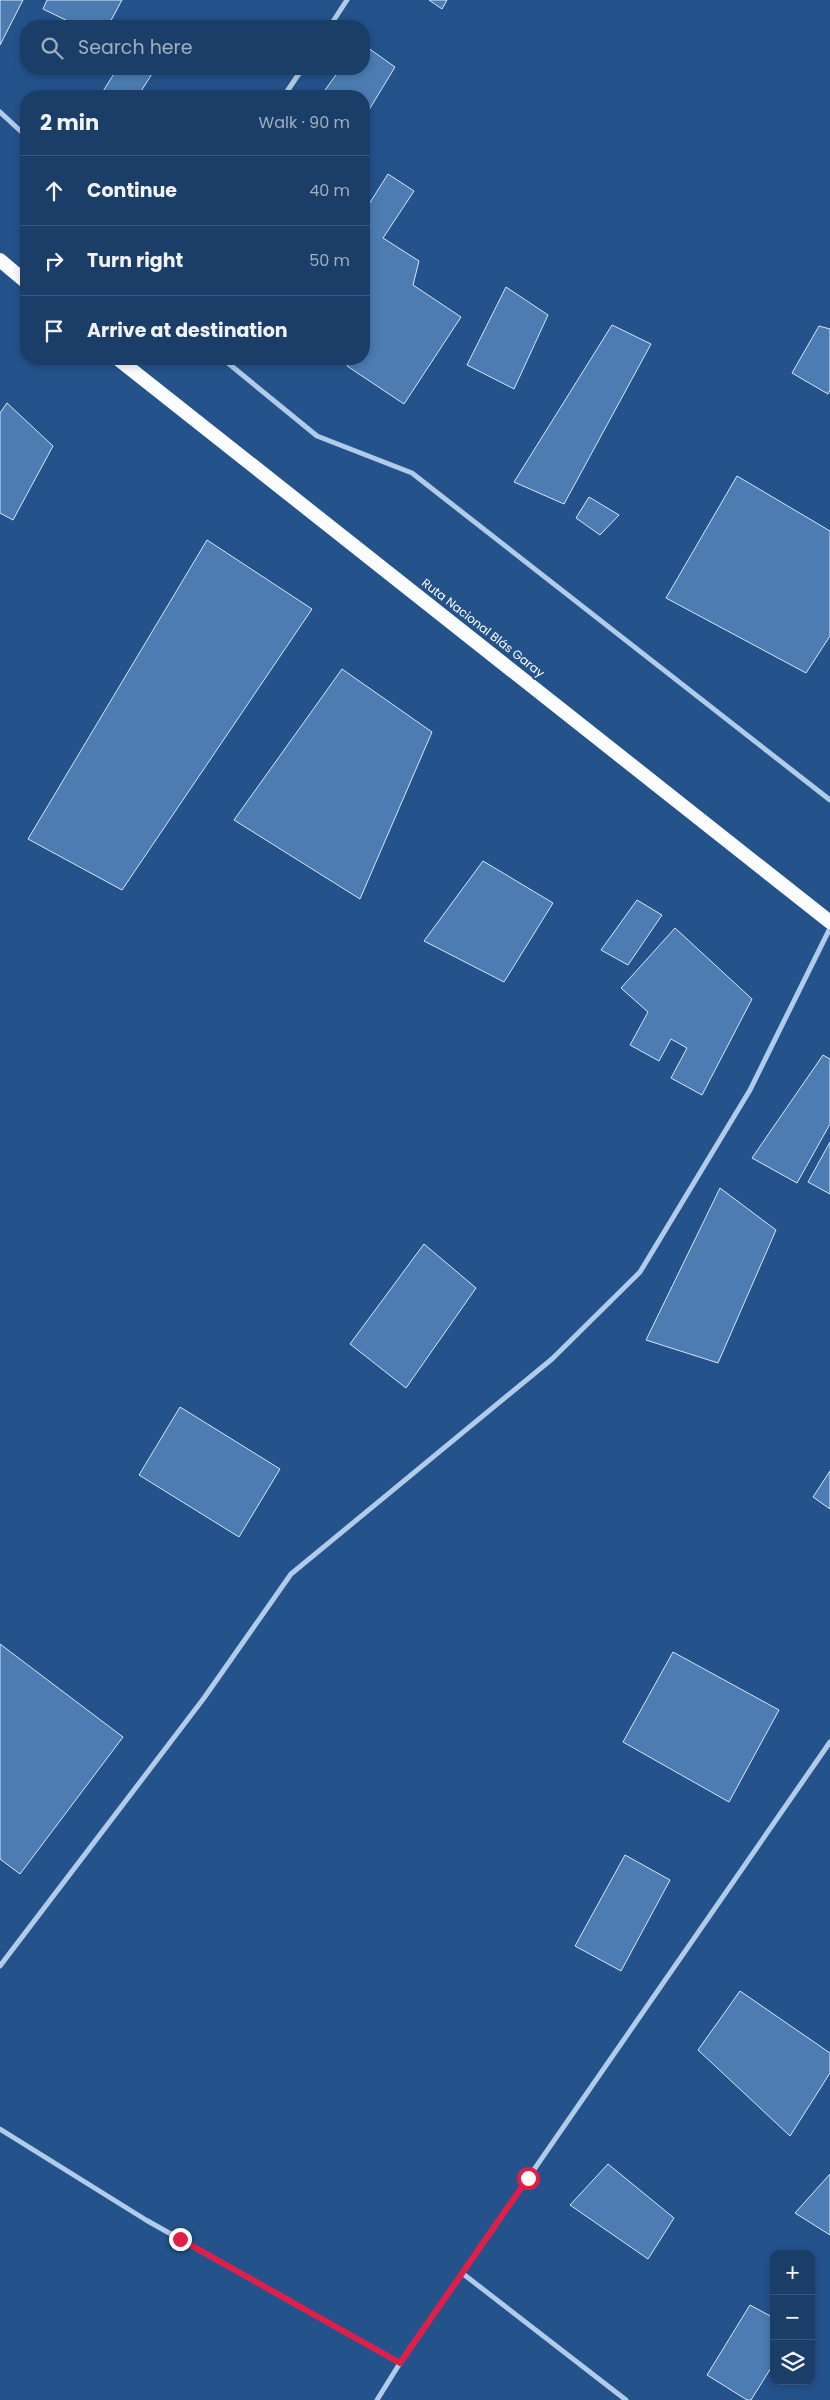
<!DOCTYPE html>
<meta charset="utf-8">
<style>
:root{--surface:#1b3e68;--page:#284971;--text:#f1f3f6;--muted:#a0aec0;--line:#39577c}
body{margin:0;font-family:Poppins,sans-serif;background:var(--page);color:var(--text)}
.controls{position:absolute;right:15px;bottom:15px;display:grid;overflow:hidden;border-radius:10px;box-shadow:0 2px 8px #0003}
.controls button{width:45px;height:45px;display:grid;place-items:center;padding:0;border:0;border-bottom:1px solid var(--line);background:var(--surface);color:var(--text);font:25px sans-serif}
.stop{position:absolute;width:15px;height:15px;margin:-11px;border:4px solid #e11d48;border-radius:50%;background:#fff}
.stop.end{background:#e11d48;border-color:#fff;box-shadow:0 1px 5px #0008}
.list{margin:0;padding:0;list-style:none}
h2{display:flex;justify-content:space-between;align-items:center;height:65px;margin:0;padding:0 20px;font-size:21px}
h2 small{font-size:16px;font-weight:400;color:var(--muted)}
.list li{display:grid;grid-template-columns:32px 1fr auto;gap:15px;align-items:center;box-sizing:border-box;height:70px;padding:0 20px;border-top:1px solid var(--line)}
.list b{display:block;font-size:19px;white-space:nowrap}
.list em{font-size:16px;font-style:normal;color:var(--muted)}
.icon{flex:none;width:28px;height:28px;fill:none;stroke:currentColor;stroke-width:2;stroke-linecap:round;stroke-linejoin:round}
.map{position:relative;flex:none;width:830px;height:2400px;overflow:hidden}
.search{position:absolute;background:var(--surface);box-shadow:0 2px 8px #0003;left:20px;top:20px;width:350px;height:55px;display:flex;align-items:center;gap:12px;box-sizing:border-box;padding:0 18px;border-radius:20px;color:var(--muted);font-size:19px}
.panel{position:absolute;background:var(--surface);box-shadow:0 2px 8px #0003;left:20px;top:90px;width:350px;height:275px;border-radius:20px}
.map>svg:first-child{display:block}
.building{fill:#4c7cb2;stroke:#d6e6f8}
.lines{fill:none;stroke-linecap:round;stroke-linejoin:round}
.minor{stroke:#b1ccea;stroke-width:5}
.trunk{stroke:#fafcfe;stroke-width:14}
.route{stroke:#e11d48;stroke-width:6}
.labels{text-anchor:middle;stroke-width:4.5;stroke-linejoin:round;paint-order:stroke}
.street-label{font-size:12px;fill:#fff;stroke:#24528b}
</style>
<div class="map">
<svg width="830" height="2400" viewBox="0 0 830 2400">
<rect width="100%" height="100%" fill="#24528b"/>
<g class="building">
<polygon points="0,0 23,0 0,45"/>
<polygon points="47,0 122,0 108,26 78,26 43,9"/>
<polygon points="429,0 447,0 442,9"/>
<polygon points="364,45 395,67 364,118 364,96 328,96 323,93 340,69 364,69"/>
<polygon points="117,69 155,69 138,96 100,96"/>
<polygon points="388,174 414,191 383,238 419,261 413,285 461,317 404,404 347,366 352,359 364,359 364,212"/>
<polygon points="506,287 548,315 514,389 467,365"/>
<polygon points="612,325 651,344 564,504 514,482"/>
<polygon points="819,326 830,329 830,390 828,394 792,373"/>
<polygon points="7,403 53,446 13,520 0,513 0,413"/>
<polygon points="737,476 830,531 830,636 806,673 666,598"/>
<polygon points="589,497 619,515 600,535 576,518"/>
<polygon points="207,540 312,609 122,890 28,839"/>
<polygon points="342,669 432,732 360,899 234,820"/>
<polygon points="483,861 553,903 504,982 424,941"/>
<polygon points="637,900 662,915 628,965 601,950"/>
<polygon points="675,928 752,999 702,1095 671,1078 687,1048 671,1039 659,1061 630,1045 648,1012 621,988"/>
<polygon points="823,1055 830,1059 830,1124 797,1183 752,1158"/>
<polygon points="830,1142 830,1194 808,1182"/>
<polygon points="720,1188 776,1230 718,1363 646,1340"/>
<polygon points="424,1244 476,1288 406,1388 350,1344"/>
<polygon points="180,1407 280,1469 239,1537 139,1475"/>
<polygon points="830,1471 830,1509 813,1497"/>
<polygon points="0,1644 123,1737 20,1874 0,1859"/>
<polygon points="673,1652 779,1710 729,1802 623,1742"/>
<polygon points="625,1855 670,1880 621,1971 575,1946"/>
<polygon points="740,1991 830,2053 830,2073 790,2136 698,2050"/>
<polygon points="608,2164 674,2218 648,2259 570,2205"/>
<polygon points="830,2174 830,2235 795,2213"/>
<polygon points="750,2305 774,2318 774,2363 751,2400 747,2400 707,2375"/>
</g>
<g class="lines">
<g class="minor">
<polyline points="330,26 347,0"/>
<polyline points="284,96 302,69"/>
<polyline points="0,112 26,136"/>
<polyline points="223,359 317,436 412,473 830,800"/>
<polyline points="0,1966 204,1698 291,1574 552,1359 640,1272 750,1090 830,928"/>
<polyline points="0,2129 146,2220 400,2363"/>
<polyline points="462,2273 626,2400"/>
<polyline points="377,2400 400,2363 830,1742"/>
</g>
<g class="trunk">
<polyline points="0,260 26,282"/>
<polyline points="118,359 830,922"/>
</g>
</g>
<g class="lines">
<polyline class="route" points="180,2239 400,2363 528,2178"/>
</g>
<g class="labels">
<g class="street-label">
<text transform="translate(483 628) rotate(38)" y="4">Ruta Nacional Blás Garay</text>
</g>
</g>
</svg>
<div class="controls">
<button>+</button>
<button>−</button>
<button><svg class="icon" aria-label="layers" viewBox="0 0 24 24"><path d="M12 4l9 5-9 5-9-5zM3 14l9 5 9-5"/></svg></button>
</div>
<div class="stop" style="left:528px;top:2178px"></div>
<div class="stop end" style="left:180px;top:2239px"></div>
<div class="search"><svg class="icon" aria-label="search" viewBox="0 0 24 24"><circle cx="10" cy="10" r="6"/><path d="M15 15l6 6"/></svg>Search here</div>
<section class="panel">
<h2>2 min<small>Walk · 90 m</small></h2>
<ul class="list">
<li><svg class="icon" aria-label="ahead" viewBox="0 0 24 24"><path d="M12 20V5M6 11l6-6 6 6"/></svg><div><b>Continue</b></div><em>40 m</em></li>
<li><svg class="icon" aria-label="right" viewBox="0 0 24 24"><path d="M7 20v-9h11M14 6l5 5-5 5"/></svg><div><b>Turn right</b></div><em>50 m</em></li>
<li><svg class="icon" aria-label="arrive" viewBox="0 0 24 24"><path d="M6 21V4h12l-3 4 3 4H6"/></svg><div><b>Arrive at destination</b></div></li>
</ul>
</section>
</div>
